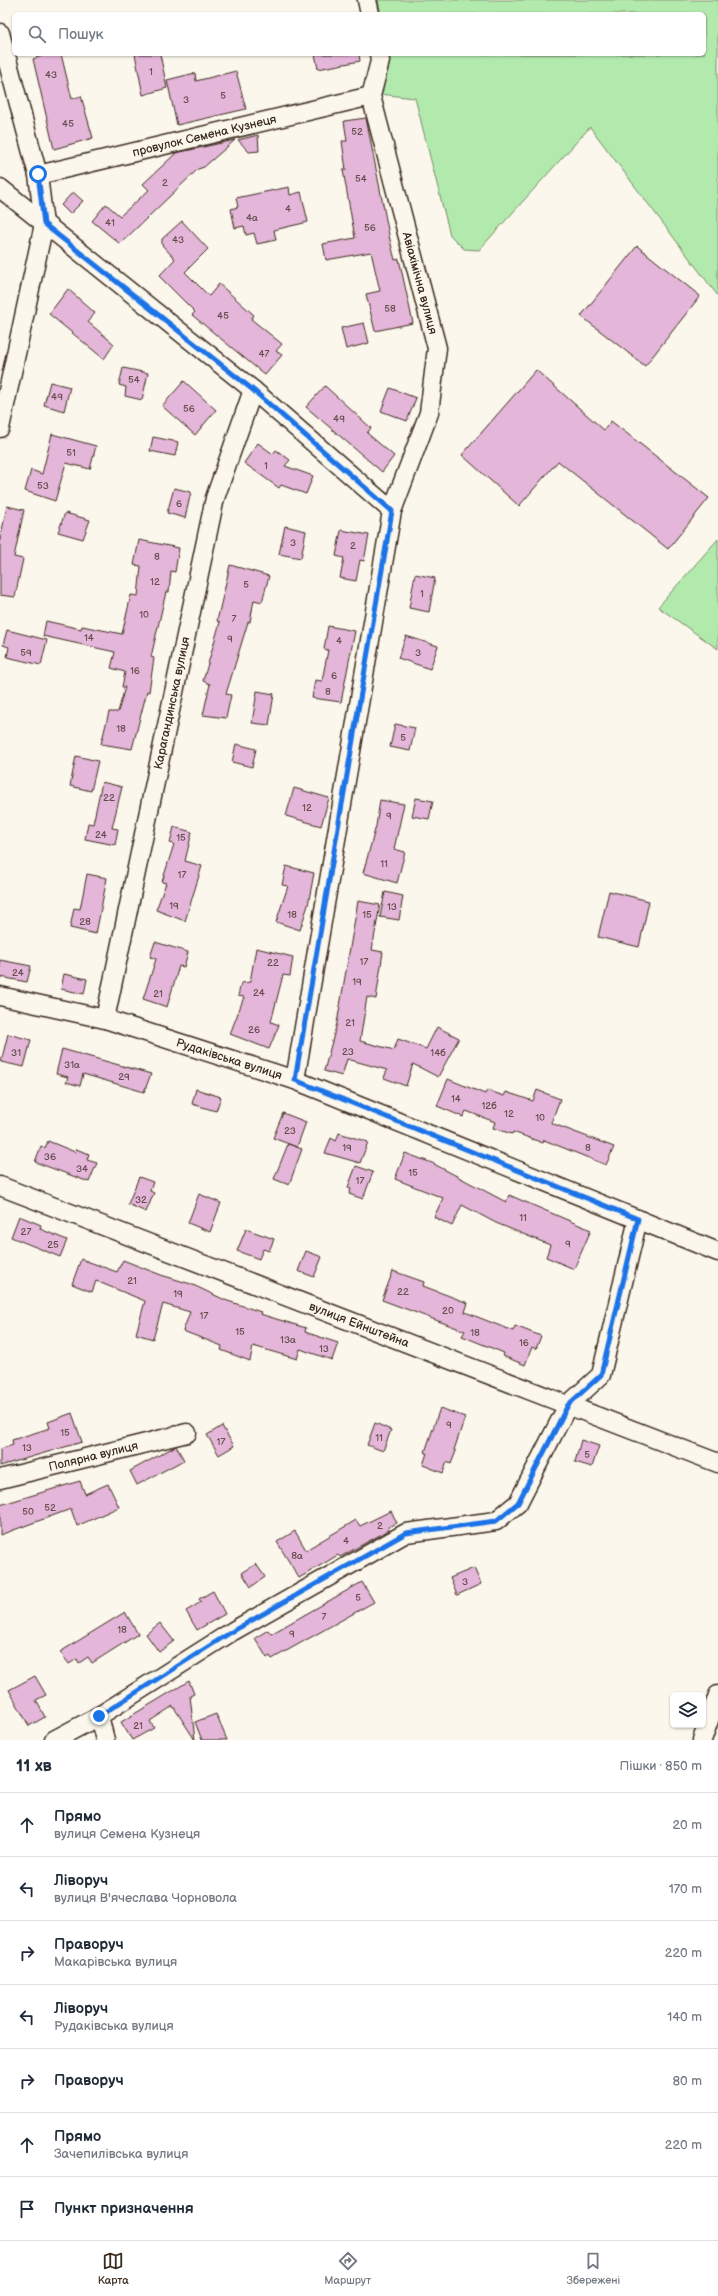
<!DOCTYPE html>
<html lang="uk">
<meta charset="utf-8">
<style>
:root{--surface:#fff;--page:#f2f2f3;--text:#1f2937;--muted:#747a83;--line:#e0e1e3;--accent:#3b2a1e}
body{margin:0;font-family:"Balsamiq Sans",sans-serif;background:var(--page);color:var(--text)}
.controls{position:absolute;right:12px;bottom:12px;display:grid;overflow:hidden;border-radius:6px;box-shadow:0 1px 3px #0004}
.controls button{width:36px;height:36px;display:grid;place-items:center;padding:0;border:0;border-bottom:1px solid var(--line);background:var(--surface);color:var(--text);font:20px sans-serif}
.stop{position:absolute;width:12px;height:12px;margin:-9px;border:3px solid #1a73e8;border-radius:50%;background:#fff}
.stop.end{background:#1a73e8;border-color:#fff;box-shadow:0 1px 4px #0008}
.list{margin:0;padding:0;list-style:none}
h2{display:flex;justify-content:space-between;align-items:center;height:52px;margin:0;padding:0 16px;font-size:17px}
h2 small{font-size:13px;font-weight:400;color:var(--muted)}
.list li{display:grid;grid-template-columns:26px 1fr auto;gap:12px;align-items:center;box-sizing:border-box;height:64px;padding:0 16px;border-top:1px solid var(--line)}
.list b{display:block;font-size:15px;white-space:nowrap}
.list p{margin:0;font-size:13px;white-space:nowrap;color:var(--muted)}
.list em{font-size:13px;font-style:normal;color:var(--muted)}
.icon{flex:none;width:22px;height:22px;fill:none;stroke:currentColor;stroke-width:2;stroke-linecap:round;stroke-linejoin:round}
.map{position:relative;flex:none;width:718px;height:1740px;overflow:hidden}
.search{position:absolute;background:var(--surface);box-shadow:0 1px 3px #0004;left:12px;right:12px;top:12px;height:44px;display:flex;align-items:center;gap:10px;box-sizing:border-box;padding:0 14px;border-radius:6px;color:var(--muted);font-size:15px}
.sheet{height:500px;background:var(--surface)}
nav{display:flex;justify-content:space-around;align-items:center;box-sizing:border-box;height:56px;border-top:1px solid var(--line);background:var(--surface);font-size:11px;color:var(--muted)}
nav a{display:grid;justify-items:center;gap:2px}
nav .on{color:var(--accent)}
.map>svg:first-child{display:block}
.green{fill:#b2eaae;stroke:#768a66}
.building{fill:#e4b6d9;stroke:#3b2a1e}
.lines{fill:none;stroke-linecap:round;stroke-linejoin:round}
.minor-casing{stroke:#3b2a1e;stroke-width:21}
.minor{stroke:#fbf7ec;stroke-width:18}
.route{stroke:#1a73e8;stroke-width:5}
.labels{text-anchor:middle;stroke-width:3;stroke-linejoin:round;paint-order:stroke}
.number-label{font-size:10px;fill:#654d4d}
.street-label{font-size:12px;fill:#3b2a1e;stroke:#fbf7ec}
</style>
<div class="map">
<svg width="718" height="1740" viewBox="0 0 718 1740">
<rect width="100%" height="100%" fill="#fbf7ec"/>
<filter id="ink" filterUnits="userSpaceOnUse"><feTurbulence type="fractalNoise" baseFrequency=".025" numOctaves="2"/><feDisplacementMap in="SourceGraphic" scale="8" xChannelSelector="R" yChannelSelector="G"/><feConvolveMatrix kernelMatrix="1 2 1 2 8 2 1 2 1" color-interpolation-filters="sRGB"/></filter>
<g filter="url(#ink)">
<g class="green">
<polygon points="378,0 718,0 718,296 590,127 479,250 464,249 450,235 415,98 379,94 389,66 388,54 704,54 704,14 381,14"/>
<polygon points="718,539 718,649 658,607"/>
</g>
<g class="building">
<polygon points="48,54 61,54 72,99 81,96 93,138 54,149 33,59"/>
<polygon points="135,54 160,54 167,88 143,95"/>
<polygon points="315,54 359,54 360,61 318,69"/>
<polygon points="236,71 246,109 177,125 167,80 195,73 196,81"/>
<polygon points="366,118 390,240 395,260 399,259 413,323 375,331 366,294 380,291 371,252 326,260 323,244 355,238 343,170 346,170 342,141 347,141 344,121"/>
<polygon points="258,135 259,151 249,152 238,140"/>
<polygon points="235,140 204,167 198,169 120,244 92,221 106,204 120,216 149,190 143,184 176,153"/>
<polygon points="289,187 290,195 301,192 308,222 274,230 276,240 257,244 254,233 246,235 244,226 235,228 231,209 238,207 236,198"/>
<polygon points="73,192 83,201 70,214 61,205"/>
<polygon points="182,221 208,249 185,272 209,296 219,284 254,315 251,319 282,344 276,351 282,355 265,375 192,315 195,312 159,276 175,259 162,245 162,239"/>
<polygon points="637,246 700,296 645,366 581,316"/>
<polygon points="68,289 95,313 88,322 114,344 104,359 49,314"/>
<polygon points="364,323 369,343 346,349 341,328"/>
<polygon points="123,368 148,373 142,400 125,396 126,387 119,385"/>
<polygon points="536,370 604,430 611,421 709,498 668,549 558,461 519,506 462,455"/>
<polygon points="184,381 216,410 195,435 162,406"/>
<polygon points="50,382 70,387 64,411 44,405"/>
<polygon points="325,386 371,428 367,433 394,456 382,472 306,407"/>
<polygon points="390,388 416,398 407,421 381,411"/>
<polygon points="52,434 96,446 90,469 66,463 55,501 25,491 31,470 42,474"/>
<polygon points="153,437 178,442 175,456 150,451"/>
<polygon points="258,443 273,454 276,450 290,460 285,466 313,476 306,494 281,485 279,488 244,463"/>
<polygon points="174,488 191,492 185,518 167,513"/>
<polygon points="7,506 24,510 14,557 23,559 15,597 0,595 0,540"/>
<polygon points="65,513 90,520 83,539 58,532"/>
<polygon points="285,526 306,531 301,558 279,554"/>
<polygon points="341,530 369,535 364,561 360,560 356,581 340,578 344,558 336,556"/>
<polygon points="139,540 179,548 175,572 171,571 169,592 166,592 151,657 154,658 149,692 147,691 132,749 101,744 109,712 118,712 125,687 122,687 125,672 111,668 115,652 43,636 46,621 81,629 82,626 122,634 131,595 138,596 141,566 134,565"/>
<polygon points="230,565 269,576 262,602 254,600 250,622 248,622 226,694 231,695 226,718 203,715 210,684 203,681 220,622 217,621"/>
<polygon points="415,574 435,578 429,612 409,608"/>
<polygon points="328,626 355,631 341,702 312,698 315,680 322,681 328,650 324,649"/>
<polygon points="7,630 47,640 41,665 7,657 9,647 3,645"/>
<polygon points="406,636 438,646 430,669 398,658"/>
<polygon points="257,691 274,694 269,725 252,723"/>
<polygon points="395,724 415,728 410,751 390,747"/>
<polygon points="236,744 256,749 252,767 232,762"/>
<polygon points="76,756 98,761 91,791 70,786"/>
<polygon points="102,782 122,787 112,828 118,829 115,845 85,839 88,823 93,824"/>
<polygon points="294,788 329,798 321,826 286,816"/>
<polygon points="416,798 433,801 429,819 412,816"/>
<polygon points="380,800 404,804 394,849 405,852 397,883 363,873 376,826"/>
<polygon points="174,827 192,832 185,861 202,866 185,921 156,910 166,883 162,882 174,844 170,843"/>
<polygon points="286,866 314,873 308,905 300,930 276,922 288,886 282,885"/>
<polygon points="87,874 107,878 96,934 70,928 74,908 80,909"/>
<polygon points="609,891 649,901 639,947 598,937"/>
<polygon points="385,892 403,896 399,920 380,917"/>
<polygon points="358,901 380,905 372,950 383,952 376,999 367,997 360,1041 394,1050 398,1039 426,1049 437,1027 459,1038 438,1077 413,1064 406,1086 384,1078 387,1070 347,1059 342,1076 324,1071 337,1023"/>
<polygon points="155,942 188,952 184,967 179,966 167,1007 143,999 156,959 150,957"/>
<polygon points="256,948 293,957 290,976 283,975 271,1022 279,1025 269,1049 230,1034 244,997 238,996 241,983 250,982"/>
<polygon points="0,960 31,966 27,982 0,977"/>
<polygon points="64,974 87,979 84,994 61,989"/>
<polygon points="8,1034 31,1040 24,1067 1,1062"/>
<polygon points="62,1049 151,1074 144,1092 83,1074 80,1086 66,1082 68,1077 56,1074"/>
<polygon points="448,1079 485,1094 487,1090 504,1096 506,1092 533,1101 537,1090 560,1099 551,1123 614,1147 606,1165 544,1140 543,1143 513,1132 512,1134 493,1128 495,1122 466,1111 463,1117 437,1106"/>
<polygon points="196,1089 221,1097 216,1111 192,1104"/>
<polygon points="283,1113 306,1122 297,1147 273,1138"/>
<polygon points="339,1133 368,1142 360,1163 325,1153 331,1138 336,1141"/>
<polygon points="48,1141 75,1152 76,1149 89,1154 87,1160 97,1163 89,1182 35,1162 41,1146 45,1148"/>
<polygon points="288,1144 302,1149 289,1185 274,1179"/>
<polygon points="405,1153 432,1163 506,1202 509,1195 591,1230 574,1269 546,1257 550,1245 496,1223 462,1205 452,1226 434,1217 443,1198 395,1179"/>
<polygon points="356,1166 373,1172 363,1199 349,1194 351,1189 348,1187"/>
<polygon points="139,1177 153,1182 150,1191 154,1193 146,1212 128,1204"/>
<polygon points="199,1194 221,1203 210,1232 188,1223"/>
<polygon points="19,1216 41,1225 40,1229 67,1240 60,1257 11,1237"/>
<polygon points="246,1229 274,1239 269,1251 263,1249 259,1259 237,1251"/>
<polygon points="306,1251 322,1257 314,1277 298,1271"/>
<polygon points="81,1259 117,1272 123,1260 161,1275 191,1284 225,1300 261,1312 260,1314 306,1328 305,1332 338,1343 332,1360 300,1349 297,1359 253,1346 250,1361 221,1350 222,1346 183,1331 190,1312 163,1304 153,1339 136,1334 145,1301 96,1281 92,1292 72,1284"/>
<polygon points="393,1271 424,1282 423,1286 468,1303 465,1312 513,1331 515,1326 541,1336 536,1349 532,1347 525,1365 503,1356 504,1353 462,1336 465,1331 382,1300"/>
<polygon points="440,1408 465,1417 454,1450 456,1451 451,1464 447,1462 443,1473 423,1465 427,1453 425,1452"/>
<polygon points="72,1413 82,1442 0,1466 0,1449 13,1445 12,1440 50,1428 48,1422"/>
<polygon points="375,1423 391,1430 383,1451 367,1445"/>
<polygon points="222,1426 234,1446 219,1455 207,1435"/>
<polygon points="581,1440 599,1446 592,1467 575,1462"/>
<polygon points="176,1446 184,1460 137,1485 130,1471"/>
<polygon points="80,1481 85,1494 108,1484 119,1507 77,1526 71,1509 0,1535 0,1505"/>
<polygon points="391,1511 397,1523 388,1527 389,1530 340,1557 338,1555 299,1578 277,1542 295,1531 306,1550 356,1520 360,1526"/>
<polygon points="256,1564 265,1577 251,1587 242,1573"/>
<polygon points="474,1568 481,1584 457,1595 450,1578"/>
<polygon points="362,1582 374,1602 272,1659 270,1656 267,1658 255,1638 268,1630 271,1634"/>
<polygon points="213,1591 225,1614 197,1630 186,1611 201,1602 199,1599"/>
<polygon points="125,1612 138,1634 92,1663 88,1657 79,1663 77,1659 69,1664 60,1652"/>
<polygon points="160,1623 174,1641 159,1652 146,1634"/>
<polygon points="35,1676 46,1695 36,1700 45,1717 29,1726 9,1690"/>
<polygon points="189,1681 194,1694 190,1696 195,1740 173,1706 150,1721 154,1728 132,1740 121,1722"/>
<polygon points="216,1714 227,1740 202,1740 195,1722"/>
</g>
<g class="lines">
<g class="minor-casing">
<g id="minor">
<polyline points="367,0 370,14"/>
<polyline points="0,33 38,175 44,224 0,428"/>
<path id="s1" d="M38,175L371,96"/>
<polyline points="0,188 253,390 392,511"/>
<path id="s2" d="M0,996L105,1019L295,1080L718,1252"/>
<path id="s3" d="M105,1019L215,498L253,390"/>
<polyline points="295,1080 392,511 429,413 437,348 371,96 380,61 379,54"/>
<path id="s4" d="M0,1186L718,1463"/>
<path id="s5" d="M0,1479L187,1433"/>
<polyline points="99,1716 105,1740"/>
<polyline points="54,1740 99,1716 233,1631 406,1533 496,1521 518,1503 568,1405 601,1375 638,1219"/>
<polyline points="702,1740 718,1695"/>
</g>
</g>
<use href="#minor" class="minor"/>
</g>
</g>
<g class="lines" filter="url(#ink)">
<polyline class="route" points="38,174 44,224 253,390 392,511 295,1080 638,1219 601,1375 568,1405 518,1503 496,1521 406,1533 233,1631 99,1716"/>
</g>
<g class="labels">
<g class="number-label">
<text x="151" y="75">1</text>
<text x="51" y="78">43</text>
<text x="223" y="99">5</text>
<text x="186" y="103">3</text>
<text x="68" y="127">45</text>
<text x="357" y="135">52</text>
<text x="361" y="182">54</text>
<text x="165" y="186">2</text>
<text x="288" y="212">4</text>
<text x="252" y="221">4а</text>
<text x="110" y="226">41</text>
<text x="370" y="231">56</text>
<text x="178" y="243">43</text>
<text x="390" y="312">58</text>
<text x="223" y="319">45</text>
<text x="264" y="357">47</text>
<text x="134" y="383">54</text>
<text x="57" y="400">49</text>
<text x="189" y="412">56</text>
<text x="339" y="422">49</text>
<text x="71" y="456">51</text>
<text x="266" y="469">1</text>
<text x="43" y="489">53</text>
<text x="179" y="507">6</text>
<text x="293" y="546">3</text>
<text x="353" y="549">2</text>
<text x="157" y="560">8</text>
<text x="155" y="585">12</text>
<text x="246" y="588">5</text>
<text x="422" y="597">1</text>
<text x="144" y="618">10</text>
<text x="234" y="622">7</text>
<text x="89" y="641">14</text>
<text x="230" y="642">9</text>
<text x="339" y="644">4</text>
<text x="26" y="656">59</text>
<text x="418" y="656">3</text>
<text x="135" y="674">16</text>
<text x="334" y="679">6</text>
<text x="328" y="695">8</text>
<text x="121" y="732">18</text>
<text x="403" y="741">5</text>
<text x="109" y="801">22</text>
<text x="307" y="811">12</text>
<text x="389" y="819">9</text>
<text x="101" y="838">24</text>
<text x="181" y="841">15</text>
<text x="384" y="867">11</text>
<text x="182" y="878">17</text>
<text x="174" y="909">19</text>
<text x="392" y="910">13</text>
<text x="292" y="918">18</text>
<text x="367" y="918">15</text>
<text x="85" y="925">28</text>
<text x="364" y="965">17</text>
<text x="273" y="966">22</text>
<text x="18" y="976">24</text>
<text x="357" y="985">19</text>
<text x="259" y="996">24</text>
<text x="158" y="997">21</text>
<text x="350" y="1026">21</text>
<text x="254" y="1033">26</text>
<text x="348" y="1055">23</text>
<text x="16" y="1056">31</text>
<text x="438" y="1056">14б</text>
<text x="72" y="1068">31а</text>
<text x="124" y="1080">29</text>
<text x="456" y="1102">14</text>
<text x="489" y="1109">12б</text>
<text x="509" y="1117">12</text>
<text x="540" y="1121">10</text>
<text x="290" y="1134">23</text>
<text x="347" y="1151">19</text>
<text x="588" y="1151">8</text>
<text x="50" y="1160">36</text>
<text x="82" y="1172">34</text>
<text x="413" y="1176">15</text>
<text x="360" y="1184">17</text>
<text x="141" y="1203">32</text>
<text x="523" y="1221">11</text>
<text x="26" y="1235">27</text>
<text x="568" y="1247">9</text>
<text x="53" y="1248">25</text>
<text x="132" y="1284">21</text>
<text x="403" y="1295">22</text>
<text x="178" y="1297">19</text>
<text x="448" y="1314">20</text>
<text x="204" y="1319">17</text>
<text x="240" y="1335">15</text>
<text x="475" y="1336">18</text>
<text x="288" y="1343">13а</text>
<text x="524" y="1346">16</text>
<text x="324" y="1352">13</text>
<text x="449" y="1428">9</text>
<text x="65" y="1436">15</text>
<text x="379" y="1441">11</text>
<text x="221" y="1445">17</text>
<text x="27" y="1451">13</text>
<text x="587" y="1458">5</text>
<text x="50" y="1511">52</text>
<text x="28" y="1515">50</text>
<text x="380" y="1529">2</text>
<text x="346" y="1544">4</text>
<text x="297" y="1559">8а</text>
<text x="465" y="1585">3</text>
<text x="358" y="1601">5</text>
<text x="324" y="1620">7</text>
<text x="122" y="1633">18</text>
<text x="292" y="1637">9</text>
<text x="138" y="1729">21</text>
</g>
<g class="street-label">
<text dy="4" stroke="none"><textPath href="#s1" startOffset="171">провулок Семена Кузнеця</textPath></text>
<text transform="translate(420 283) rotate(75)" y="4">Авіахімічна вулиця</text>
<text dy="4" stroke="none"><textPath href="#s3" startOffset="323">Карагандинська вулиця</textPath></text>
<text dy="4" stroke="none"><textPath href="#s2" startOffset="238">Рудаківська вулиця</textPath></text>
<text dy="4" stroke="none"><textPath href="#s4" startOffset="385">вулиця Ейнштейна</textPath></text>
<text dy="4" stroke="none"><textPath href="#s5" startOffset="96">Полярна вулиця</textPath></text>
</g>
</g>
</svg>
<div class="controls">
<button><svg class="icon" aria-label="layers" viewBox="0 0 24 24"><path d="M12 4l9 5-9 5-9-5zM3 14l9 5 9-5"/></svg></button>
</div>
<div class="stop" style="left:38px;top:174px"></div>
<div class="stop end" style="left:99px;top:1716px"></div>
<div class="search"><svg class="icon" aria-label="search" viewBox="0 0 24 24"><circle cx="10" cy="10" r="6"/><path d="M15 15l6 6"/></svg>Пошук</div>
</div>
<section class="sheet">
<h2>11 хв<small>Пішки · 850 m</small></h2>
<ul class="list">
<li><svg class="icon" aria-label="ahead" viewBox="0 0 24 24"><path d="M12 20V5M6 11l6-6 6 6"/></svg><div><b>Прямо</b><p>вулиця Семена Кузнеця</p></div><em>20 m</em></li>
<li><svg class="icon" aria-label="left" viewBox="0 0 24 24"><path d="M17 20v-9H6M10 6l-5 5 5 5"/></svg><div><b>Ліворуч</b><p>вулиця В'ячеслава Чорновола</p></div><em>170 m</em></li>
<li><svg class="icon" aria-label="right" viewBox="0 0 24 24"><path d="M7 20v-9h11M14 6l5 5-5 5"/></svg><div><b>Праворуч</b><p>Макарівська вулиця</p></div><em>220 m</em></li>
<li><svg class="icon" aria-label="left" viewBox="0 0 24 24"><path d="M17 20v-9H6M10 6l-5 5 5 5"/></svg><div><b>Ліворуч</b><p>Рудаківська вулиця</p></div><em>140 m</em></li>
<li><svg class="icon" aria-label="right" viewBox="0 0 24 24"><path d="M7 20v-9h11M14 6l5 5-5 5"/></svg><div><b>Праворуч</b></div><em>80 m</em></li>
<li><svg class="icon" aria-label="ahead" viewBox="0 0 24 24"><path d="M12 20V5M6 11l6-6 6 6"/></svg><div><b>Прямо</b><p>Зачепилівська вулиця</p></div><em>220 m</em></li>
<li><svg class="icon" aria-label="arrive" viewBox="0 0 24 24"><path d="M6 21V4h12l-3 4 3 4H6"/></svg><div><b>Пункт призначення</b></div></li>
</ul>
</section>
<nav>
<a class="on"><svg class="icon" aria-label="map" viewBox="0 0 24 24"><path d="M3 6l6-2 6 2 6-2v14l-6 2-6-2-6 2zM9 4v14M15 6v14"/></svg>Карта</a>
<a><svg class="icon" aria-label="directions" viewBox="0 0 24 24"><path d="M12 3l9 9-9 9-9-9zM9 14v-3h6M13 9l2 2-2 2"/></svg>Маршрут</a>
<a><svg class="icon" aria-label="saved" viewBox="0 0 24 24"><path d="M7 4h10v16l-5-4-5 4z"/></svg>Збережені</a>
</nav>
